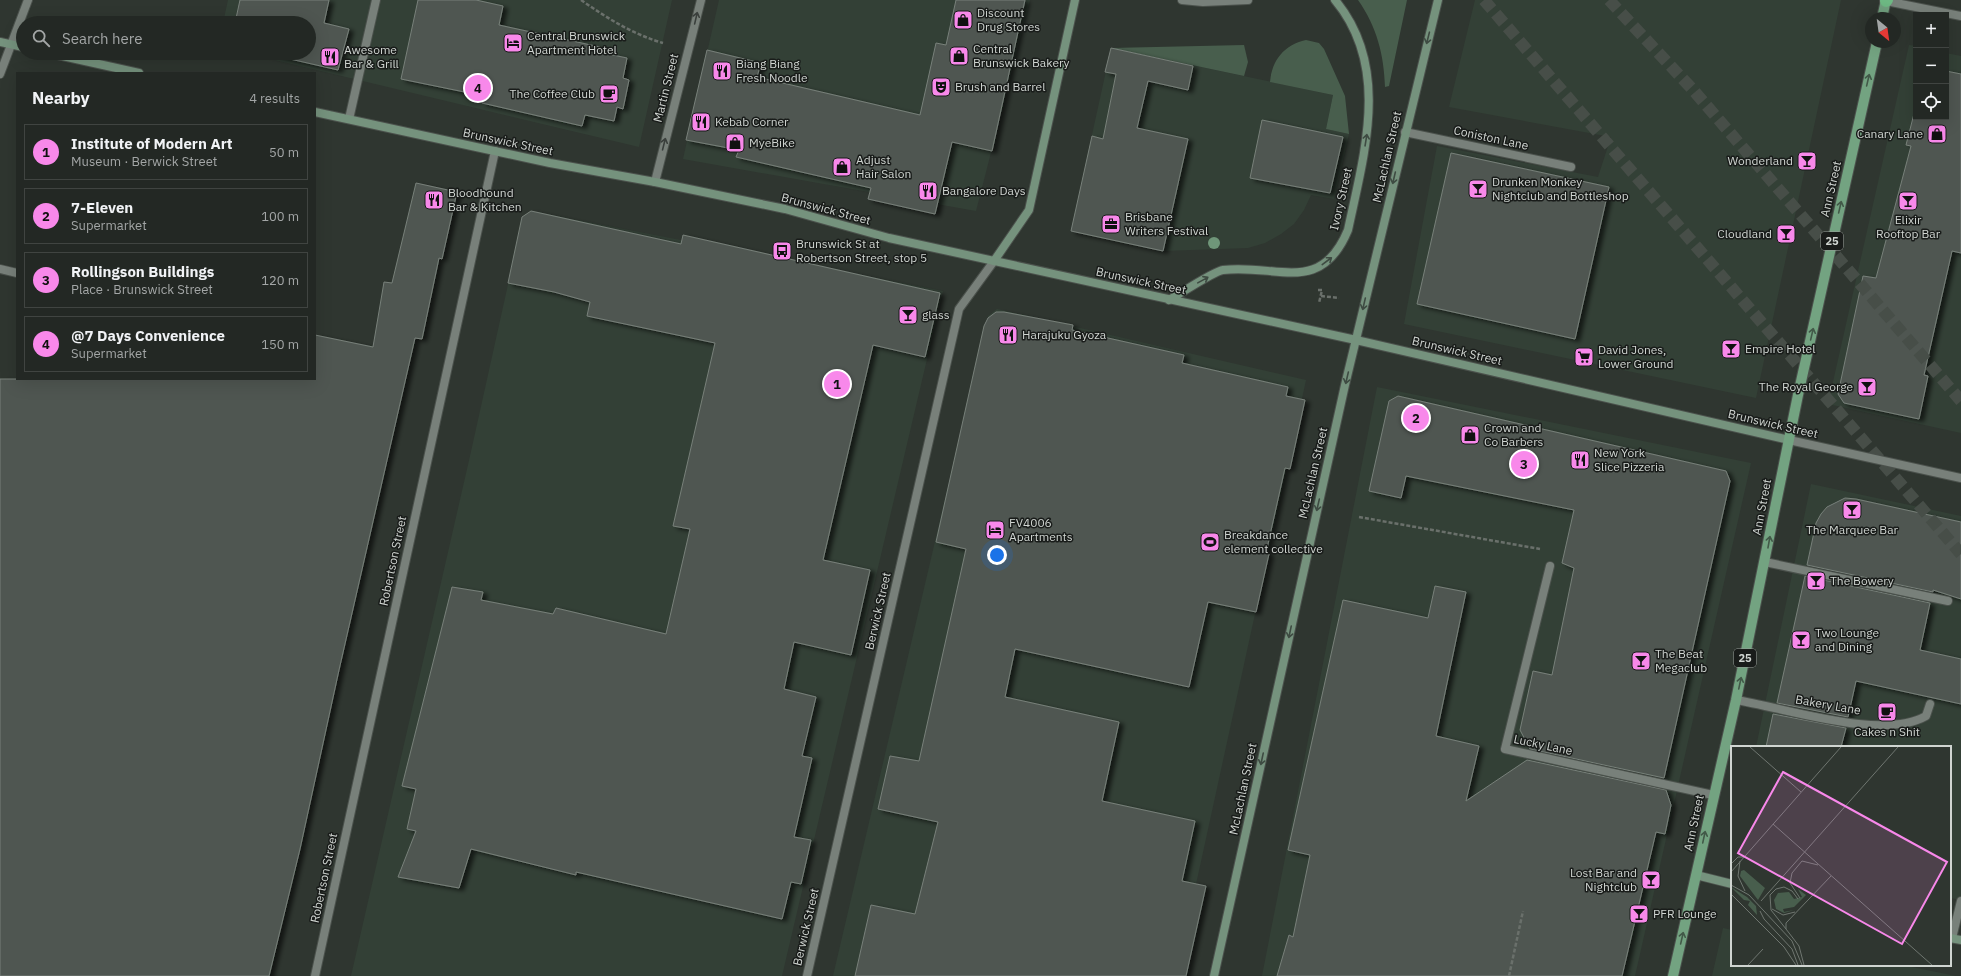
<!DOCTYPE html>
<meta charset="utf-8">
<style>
:root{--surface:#232824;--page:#2f3431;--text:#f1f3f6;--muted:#a3a6a6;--line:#404441;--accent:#f888ea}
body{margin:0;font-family:"IBM Plex Sans",sans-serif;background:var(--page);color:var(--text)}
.controls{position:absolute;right:12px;top:12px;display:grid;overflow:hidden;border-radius:0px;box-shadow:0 4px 16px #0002}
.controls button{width:36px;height:36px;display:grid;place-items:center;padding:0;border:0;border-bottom:1px solid var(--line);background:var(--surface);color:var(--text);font:20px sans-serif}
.compass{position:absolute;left:1865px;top:12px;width:36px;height:36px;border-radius:50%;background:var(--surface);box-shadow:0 4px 16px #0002;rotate:151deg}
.you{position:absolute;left:997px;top:555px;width:14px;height:14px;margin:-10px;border:3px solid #fff;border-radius:50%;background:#1a73e8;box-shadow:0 0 0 6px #1a73e833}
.badge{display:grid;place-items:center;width:26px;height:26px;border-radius:50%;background:var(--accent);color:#111;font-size:13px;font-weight:700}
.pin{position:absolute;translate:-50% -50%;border:2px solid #fff;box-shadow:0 1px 4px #0006}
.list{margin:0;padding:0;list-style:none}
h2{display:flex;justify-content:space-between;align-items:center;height:52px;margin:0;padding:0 16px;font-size:17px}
h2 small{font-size:13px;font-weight:400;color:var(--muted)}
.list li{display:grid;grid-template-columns:26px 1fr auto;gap:12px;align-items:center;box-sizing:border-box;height:56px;margin:0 8px 8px;padding:0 8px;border:1px solid var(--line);border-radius:0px}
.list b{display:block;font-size:15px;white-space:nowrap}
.list p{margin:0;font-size:13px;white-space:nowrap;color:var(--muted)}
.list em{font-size:13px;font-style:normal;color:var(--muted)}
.icon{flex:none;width:22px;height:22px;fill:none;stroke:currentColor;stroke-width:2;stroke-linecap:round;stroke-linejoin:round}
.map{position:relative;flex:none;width:1961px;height:976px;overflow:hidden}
.search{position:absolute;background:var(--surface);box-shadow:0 4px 16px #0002;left:16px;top:16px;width:300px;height:44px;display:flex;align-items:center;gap:10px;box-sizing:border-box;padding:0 14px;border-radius:22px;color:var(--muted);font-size:15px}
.panel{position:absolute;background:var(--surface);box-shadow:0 4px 16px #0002;left:16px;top:72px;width:300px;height:308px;border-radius:0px}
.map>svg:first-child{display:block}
.built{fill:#334036}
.green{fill:#485e4d}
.building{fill:#4f5751;stroke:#78807a;filter:url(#shadow)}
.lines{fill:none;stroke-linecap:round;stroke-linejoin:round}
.highway-tunnel{stroke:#474e48;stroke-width:12;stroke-dasharray:12 6;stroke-linecap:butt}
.lane-casing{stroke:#4b514c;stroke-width:10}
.street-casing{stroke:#4b514c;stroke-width:10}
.secondary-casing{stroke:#4b514c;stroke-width:10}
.primary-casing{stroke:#4b514c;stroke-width:12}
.highway-casing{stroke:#4b514c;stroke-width:14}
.path{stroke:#6a706b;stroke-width:2.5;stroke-dasharray:4 2;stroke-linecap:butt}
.lane{stroke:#78807a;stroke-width:8}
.street{stroke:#78807a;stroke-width:8}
.secondary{stroke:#75927d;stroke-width:8}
.primary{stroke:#73a381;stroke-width:10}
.highway{stroke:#6fbb85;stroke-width:12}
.tree{fill:#6f9679}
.oneway{stroke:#3a3f3c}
.oneway2{stroke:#3e4b42}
.oneway3{stroke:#425948}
.labels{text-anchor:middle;stroke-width:3;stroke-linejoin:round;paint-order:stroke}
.shield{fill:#191c1a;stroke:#999e9a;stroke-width:1}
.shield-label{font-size:11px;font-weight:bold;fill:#d0d5d1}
.poi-label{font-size:12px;fill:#d0d5d1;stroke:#191c1a;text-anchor:start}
.street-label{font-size:12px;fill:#d0d5d1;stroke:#191c1a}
.inset-road{fill:none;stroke:#6f7670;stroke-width:1}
.view{fill:#f888ea;fill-opacity:0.15;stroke:#f888ea;stroke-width:2}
.inset-edge{fill:none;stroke:#d0d5d1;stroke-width:2}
</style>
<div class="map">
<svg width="1961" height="976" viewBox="0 0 1961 976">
<defs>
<filter id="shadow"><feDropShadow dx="4.5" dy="2.5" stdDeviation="2" flood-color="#0009"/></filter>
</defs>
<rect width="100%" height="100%" fill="#2f3630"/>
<g class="built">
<polygon points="228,0 672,0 639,147 246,53 309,53 309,23 223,23"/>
<polygon points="719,0 1030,0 976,211 683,159"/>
<polygon points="1475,0 1841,0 1756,398 1404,324 1437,146 1598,177 1611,137 1449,107"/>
<polygon points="1909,45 1916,46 1916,117 1946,117 1946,53 1961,56 1961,433 1828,404"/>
<polygon points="1111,48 1333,95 1326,129 1349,134 1334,199 1311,195 1304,210 1294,224 1281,234 1265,243 1248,248 1163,251 1071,231"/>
<polygon points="531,211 943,291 782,976 351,976 470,456 523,217"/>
<polygon points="997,309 1306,380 1176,976 833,976 988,316"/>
<polygon points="1377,387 1751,463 1635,976 1262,976"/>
<polygon points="1811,484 1961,516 1961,900 1950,898 1950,747 1756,747"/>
<polygon points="1723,928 1732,930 1732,965 1902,965 1956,976 1712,976"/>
</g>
<g class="green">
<path d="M1358,0H1407L1389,86L1385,87C1384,55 1377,27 1358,0Z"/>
<path d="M1306,40L1319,43L1324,49L1345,96L1349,134L1326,129L1333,95L1270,82C1272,60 1284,45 1306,40Z"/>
<polygon points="1244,45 1248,62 1244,76 1111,48"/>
</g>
<g class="building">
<polygon points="240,0 329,0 324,23 349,29 338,70 264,53 309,53 309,23 235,23"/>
<polygon points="418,0 476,0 503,6 499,25 600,47 599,52 627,58 623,78 629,80 623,109 617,107 614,121 585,115 582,126 482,103 484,96 401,79"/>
<polygon points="956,0 1025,0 992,151 952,142 935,214 868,199 871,188 736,157 739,150 686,140 707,50 761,63 757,77 920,115 936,43 946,45"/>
<polygon points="1111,48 1193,66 1188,90 1148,81 1137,128 1188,139 1163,251 1071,231 1092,136 1103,139 1116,74 1105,72"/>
<polygon points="1946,71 1961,74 1961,253 1952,251 1924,375 1928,376 1919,419 1844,403 1838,394 1863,276 1876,278 1911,146 1906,145 1916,106 1916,117 1946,117"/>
<polygon points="1262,120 1343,137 1330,193 1250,178"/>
<polygon points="1451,153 1609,187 1575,339 1417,304"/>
<polygon points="416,183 457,192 442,259 439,258 422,339 415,338 339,670 300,849 269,976 0,976 0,379 315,379 315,335 373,347 384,282 392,283"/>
<polygon points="531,211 681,244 683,235 940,293 925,357 873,345 823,560 870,570 851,655 794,642 784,689 816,697 802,756 812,758 794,837 811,840 801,884 791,882 782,919 576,872 576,875 471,849 459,888 398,877 416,831 407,829 416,789 402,786 452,587 483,592 481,600 553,614 556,608 666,634 690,529 673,526 715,343 587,316 590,302 554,292 508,283 522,217"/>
<polygon points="996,312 1004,312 1073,325 1072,330 1184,355 1182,363 1288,387 1286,396 1305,400 1290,469 1285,468 1266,553 1269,554 1256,612 1208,602 1189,687 1015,649 1005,697 1119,722 1102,801 1195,821 1182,881 1206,886 1186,976 855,976 871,905 915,914 938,822 878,809 890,756 919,761 966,549 936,542 984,326 988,318"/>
<polygon points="1398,396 1726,471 1730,481 1664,778 1530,749 1520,730 1533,671 1552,675 1574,568 1562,563 1574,510 1406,476 1401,498 1369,491 1389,401"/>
<polygon points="1845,498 1856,499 1961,522 1961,599 1933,590 1933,592 1807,565 1816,523 1821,514 1827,507"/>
<polygon points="1805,576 1930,603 1920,650 1961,659 1961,704 1856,681 1848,717 1777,703"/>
<polygon points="1435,586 1466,592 1436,736 1479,746 1466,801 1527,760 1666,790 1671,805 1665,834 1656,832 1622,976 1277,976 1289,935 1293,937 1310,855 1288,850 1343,600 1428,618"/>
<polygon points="1773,714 1846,728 1841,747 1766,747"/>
</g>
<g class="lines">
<g class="highway-tunnel">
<polyline points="1484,0 1961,554"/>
<polyline points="1609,0 1694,91 1961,401"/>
</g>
<g class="lane-casing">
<g id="lane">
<polyline points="1182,0 1203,2 1248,0"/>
<polyline points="349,119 376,0"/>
<polyline points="1405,132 1571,167"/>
<polyline points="0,269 17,273"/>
<polyline points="1765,562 1948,601"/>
<polyline points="1550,566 1505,749 1713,795"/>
<path d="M1736,700C1786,708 1882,741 1926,716L1930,704"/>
<polyline points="1952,938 1961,901"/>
</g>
</g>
<g class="street-casing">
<g id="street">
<polyline points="1886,1 1961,16"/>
<polyline points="0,74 28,0"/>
<polyline points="655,182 701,0"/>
<polyline points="1789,440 1961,478"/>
<polyline points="315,976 495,151"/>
<polyline points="807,976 959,309 994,261"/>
</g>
</g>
<g class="secondary-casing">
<g id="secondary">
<polyline points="0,42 23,47"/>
<polyline points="49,53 139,73"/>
<polyline points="315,112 550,163 655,182 785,209 889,238 1356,340 1789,440"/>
<polyline points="994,261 1029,210 1075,0"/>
<path d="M1169,300C1180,294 1214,271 1223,270C1276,263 1320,297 1348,230C1364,154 1391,67 1335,0"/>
<polyline points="1696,875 1732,884"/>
<polyline points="1950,938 1961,940"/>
<polyline points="1214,976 1345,385 1438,0"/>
</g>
</g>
<g class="primary-casing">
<g id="primary">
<polyline points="1882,18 1886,0"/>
<polyline points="1673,976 1736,700 1798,395 1877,42"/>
</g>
</g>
<g class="highway-casing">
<polyline id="highway" points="1886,1 1887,0"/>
</g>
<g class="path">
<path d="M581,0C607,18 632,34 663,43"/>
<polyline points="1318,290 1322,290 1319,303"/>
<polyline points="1321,296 1339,298"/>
<polyline points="1359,517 1540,549"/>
<polyline points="1509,976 1523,911"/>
</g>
<use href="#lane" class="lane"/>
<use href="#street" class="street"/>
<use href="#secondary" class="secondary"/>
<use href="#primary" class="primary"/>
<use href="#highway" class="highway"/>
</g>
<circle class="tree" cx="1214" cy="243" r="6"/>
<defs><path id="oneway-shaft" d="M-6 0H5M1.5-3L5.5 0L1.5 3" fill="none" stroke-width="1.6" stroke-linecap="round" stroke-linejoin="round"/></defs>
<g class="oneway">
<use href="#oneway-shaft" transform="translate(696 18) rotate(-77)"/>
<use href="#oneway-shaft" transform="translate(664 144) rotate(-76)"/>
</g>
<g class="oneway2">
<use href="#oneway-shaft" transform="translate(1428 38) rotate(104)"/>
<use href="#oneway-shaft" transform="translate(1366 140) rotate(-81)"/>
<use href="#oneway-shaft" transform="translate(1394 178) rotate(103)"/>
<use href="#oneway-shaft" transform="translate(1327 261) rotate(-37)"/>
<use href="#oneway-shaft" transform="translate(1203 280) rotate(-29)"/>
<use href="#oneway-shaft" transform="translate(1364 304) rotate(103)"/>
<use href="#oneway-shaft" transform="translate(1347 378) rotate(103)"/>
<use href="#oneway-shaft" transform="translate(1318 505) rotate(103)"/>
<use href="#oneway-shaft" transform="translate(1290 632) rotate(102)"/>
<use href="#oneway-shaft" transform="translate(1262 759) rotate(102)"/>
</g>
<g class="oneway3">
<use href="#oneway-shaft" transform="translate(1868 80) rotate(-77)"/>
<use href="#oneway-shaft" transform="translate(1840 207) rotate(-77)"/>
<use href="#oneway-shaft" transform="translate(1812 334) rotate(-77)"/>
<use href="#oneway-shaft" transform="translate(1769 542) rotate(-80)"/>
<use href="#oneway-shaft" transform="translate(1740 683) rotate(-78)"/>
<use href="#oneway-shaft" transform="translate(1704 837) rotate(-78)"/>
<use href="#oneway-shaft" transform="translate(1682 938) rotate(-77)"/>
</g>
<defs>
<g id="shop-square" transform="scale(1)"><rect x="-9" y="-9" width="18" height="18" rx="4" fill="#f888ea" stroke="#191c1a"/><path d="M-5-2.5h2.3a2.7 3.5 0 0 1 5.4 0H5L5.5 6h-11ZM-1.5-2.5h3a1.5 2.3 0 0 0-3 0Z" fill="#111"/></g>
<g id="hotel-square" transform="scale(1)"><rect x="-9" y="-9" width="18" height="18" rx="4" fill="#f888ea" stroke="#191c1a"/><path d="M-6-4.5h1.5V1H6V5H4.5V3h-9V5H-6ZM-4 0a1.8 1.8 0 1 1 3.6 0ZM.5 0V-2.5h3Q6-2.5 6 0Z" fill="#111"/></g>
<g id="restaurant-square" transform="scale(1)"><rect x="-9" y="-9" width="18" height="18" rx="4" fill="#f888ea" stroke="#191c1a"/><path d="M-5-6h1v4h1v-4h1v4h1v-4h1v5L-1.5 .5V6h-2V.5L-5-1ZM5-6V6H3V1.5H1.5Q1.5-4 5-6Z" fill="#111"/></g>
<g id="theatre-square" transform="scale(1)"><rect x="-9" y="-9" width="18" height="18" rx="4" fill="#f888ea" stroke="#191c1a"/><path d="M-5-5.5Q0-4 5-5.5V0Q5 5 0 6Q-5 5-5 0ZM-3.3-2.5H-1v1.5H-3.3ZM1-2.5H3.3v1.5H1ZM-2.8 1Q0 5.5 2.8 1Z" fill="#111"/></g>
<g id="cafe-square" transform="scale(1)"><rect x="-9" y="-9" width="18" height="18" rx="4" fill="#f888ea" stroke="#191c1a"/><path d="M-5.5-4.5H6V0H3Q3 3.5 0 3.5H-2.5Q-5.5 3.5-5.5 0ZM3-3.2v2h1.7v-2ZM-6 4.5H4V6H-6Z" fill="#111"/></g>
<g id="bar-square" transform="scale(1)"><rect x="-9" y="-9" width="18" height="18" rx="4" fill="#f888ea" stroke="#191c1a"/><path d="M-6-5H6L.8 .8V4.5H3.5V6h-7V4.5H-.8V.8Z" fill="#111"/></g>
<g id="office-square" transform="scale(1)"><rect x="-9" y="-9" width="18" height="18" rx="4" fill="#f888ea" stroke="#191c1a"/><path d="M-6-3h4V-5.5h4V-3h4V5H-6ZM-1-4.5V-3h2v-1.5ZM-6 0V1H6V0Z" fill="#111"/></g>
<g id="bus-square" transform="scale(1)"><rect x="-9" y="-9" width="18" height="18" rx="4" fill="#f888ea" stroke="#191c1a"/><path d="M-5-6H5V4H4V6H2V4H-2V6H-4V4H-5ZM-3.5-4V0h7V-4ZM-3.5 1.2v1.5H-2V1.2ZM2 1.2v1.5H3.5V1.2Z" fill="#111"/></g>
<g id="supermarket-square" transform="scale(1)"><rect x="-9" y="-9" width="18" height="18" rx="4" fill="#f888ea" stroke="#191c1a"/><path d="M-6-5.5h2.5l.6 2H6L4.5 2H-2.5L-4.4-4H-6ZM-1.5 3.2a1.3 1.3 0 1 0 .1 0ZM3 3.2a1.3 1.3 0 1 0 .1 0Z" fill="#111"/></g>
<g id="stadium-square" transform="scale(1)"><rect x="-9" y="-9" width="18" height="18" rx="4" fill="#f888ea" stroke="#191c1a"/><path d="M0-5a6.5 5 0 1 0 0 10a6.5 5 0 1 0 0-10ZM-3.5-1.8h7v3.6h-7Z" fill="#111"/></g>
</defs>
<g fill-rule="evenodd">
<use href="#shop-square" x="963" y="20"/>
<use href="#hotel-square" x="513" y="43"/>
<use href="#shop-square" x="959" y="56"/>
<use href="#restaurant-square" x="330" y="57"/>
<use href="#restaurant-square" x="722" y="71"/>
<use href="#theatre-square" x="941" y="87"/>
<use href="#cafe-square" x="609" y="94"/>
<use href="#restaurant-square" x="701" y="122"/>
<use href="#shop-square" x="1937" y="134"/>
<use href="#shop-square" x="735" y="143"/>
<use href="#bar-square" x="1807" y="161"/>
<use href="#shop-square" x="842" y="167"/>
<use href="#bar-square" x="1478" y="189"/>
<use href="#restaurant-square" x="928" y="191"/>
<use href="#restaurant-square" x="434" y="200"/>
<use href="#bar-square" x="1908" y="201"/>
<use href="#office-square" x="1111" y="224"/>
<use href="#bar-square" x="1786" y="234"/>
<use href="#bus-square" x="782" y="251"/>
<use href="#bar-square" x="908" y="315"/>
<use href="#restaurant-square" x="1008" y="335"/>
<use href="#bar-square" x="1731" y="349"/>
<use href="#supermarket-square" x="1584" y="357"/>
<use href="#bar-square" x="1867" y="387"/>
<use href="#shop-square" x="1470" y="435"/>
<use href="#restaurant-square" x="1580" y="460"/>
<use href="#bar-square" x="1852" y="510"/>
<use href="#hotel-square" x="995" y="530"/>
<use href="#stadium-square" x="1210" y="542"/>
<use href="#bar-square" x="1816" y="581"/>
<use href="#bar-square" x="1801" y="640"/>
<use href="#bar-square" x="1641" y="661"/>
<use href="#cafe-square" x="1887" y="712"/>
<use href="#bar-square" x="1651" y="880"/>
<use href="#bar-square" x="1639" y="914"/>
</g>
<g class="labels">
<g class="shield">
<rect x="1821" y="232" width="22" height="18" rx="3"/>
<rect x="1734" y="649" width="22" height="18" rx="3"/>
</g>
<g class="shield-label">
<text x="1832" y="245">25</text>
<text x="1745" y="662">25</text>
</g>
<g class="poi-label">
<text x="977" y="17">Discount<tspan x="977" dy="14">Drug Stores</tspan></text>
<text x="527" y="40">Central Brunswick<tspan x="527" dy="14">Apartment Hotel</tspan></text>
<text x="973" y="53">Central<tspan x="973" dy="14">Brunswick Bakery</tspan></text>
<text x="344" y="54">Awesome<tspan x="344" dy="14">Bar &amp; Grill</tspan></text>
<text x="736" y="68">Biang Biang<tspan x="736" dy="14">Fresh Noodle</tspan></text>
<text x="955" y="91">Brush and Barrel</text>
<text x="595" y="98" text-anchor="end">The Coffee Club</text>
<text x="715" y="126">Kebab Corner</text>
<text x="1923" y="138" text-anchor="end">Canary Lane</text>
<text x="749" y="147">MyeBike</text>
<text x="856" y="164">Adjust<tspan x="856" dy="14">Hair Salon</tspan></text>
<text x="1793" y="165" text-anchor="end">Wonderland</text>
<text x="1492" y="186">Drunken Monkey<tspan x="1492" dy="14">Nightclub and Bottleshop</tspan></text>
<text x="942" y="195">Bangalore Days</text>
<text x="448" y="197">Bloodhound<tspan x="448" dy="14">Bar &amp; Kitchen</tspan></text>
<text x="1125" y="221">Brisbane<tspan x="1125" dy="14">Writers Festival</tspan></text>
<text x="1908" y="224" text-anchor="middle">Elixir<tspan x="1908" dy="14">Rooftop Bar</tspan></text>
<text x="1772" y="238" text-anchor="end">Cloudland</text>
<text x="796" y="248">Brunswick St at<tspan x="796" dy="14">Robertson Street, stop 5</tspan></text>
<text x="922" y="319">glass</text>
<text x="1022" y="339">Harajuku Gyoza</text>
<text x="1745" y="353">Empire Hotel</text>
<text x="1598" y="354">David Jones,<tspan x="1598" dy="14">Lower Ground</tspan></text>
<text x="1853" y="391" text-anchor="end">The Royal George</text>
<text x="1484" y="432">Crown and<tspan x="1484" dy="14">Co Barbers</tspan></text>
<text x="1594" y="457">New York<tspan x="1594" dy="14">Slice Pizzeria</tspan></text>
<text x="1009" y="527">FV4006<tspan x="1009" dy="14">Apartments</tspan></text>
<text x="1852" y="534" text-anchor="middle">The Marquee Bar</text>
<text x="1224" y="539">Breakdance<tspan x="1224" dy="14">element collective</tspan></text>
<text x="1830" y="585">The Bowery</text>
<text x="1815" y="637">Two Lounge<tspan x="1815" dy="14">and Dining</tspan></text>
<text x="1655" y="658">The Beat<tspan x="1655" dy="14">Megaclub</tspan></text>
<text x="1887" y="736" text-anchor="middle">Cakes n Shit</text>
<text x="1637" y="877" text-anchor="end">Lost Bar and<tspan x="1637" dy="14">Nightclub</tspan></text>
<text x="1653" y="918">PFR Lounge</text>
</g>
<g class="street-label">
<text transform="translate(666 88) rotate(-76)" y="4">Martin Street</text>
<text transform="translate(1491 138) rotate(12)" y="4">Coniston Lane</text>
<text transform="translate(508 142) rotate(12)" y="4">Brunswick Street</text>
<text transform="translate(1387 157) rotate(-77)" y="4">McLachlan Street</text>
<text transform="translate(1831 189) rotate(-77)" y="4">Ann Street</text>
<text transform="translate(1341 199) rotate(-77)" y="4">Ivory Street</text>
<text transform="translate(826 209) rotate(15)" y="4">Brunswick Street</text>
<text transform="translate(1141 281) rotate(12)" y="4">Brunswick Street</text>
<text transform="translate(1457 351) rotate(13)" y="4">Brunswick Street</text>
<text transform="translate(1773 424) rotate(13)" y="4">Brunswick Street</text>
<text transform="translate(1313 473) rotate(-77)" y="4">McLachlan Street</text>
<text transform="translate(1762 507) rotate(-79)" y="4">Ann Street</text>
<text transform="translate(393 561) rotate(-78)" y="4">Robertson Street</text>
<text transform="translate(878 611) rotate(-77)" y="4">Berwick Street</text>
<text transform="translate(1828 705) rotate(10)" y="4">Bakery Lane</text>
<text transform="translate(1543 745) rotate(12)" y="4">Lucky Lane</text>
<text transform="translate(1243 789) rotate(-78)" y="4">McLachlan Street</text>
<text transform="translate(1694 823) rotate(-78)" y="4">Ann Street</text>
<text transform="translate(324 878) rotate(-78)" y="4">Robertson Street</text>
<text transform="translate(806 927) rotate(-77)" y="4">Berwick Street</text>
</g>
</g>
<g transform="translate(1731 746)">
<rect width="220" height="220" fill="#2f3630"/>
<path d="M13,124L34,142L27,154L9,130L10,125ZM0,141L16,151L25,160L26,169L17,159L19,155L13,154ZM67,143L75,149L63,161L52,163L53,166L63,164L53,167L45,163L43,154L47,147L58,146L63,153L71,151Z" fill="#485e4d"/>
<path class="inset-road" d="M19,1L70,46M42,78L201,219M9,115L7,130L14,145M0,118L7,111H13M0,126L110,1M0,139L18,149L61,195L71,219M0,148L53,201L65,219M69,152L59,137L61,127L71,115L87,119M30,155L167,1M41,163L52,169L64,166M29,165L33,173L61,203L67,219M55,183L40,164L39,149L45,143L53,141L61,145L67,153M17,219L32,203M73,219L68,200L55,183V177L100,130"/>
<path class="view" d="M52,26L216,116L171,198L7,107Z"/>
<rect width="220" height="220" class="inset-edge"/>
</g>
</svg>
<div class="controls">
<button>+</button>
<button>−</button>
<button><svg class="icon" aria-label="locate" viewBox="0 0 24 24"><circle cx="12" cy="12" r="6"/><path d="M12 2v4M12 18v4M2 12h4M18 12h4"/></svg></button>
</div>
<svg class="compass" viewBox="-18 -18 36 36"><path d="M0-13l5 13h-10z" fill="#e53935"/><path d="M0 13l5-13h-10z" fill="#a3a6a6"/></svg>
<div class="you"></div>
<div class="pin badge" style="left:837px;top:384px">1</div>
<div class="pin badge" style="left:1416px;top:418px">2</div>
<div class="pin badge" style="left:1524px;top:464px">3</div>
<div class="pin badge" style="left:478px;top:88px">4</div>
<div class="search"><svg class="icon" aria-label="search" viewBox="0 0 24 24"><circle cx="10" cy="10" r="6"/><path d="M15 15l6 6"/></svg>Search here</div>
<section class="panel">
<h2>Nearby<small>4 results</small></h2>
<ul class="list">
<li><span class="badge">1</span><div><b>Institute of Modern Art</b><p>Museum · Berwick Street</p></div><em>50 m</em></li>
<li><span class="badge">2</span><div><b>7-Eleven</b><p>Supermarket</p></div><em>100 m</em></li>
<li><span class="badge">3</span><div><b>Rollingson Buildings</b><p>Place · Brunswick Street</p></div><em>120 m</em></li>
<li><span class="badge">4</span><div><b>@7 Days Convenience</b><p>Supermarket</p></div><em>150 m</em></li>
</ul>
</section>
</div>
